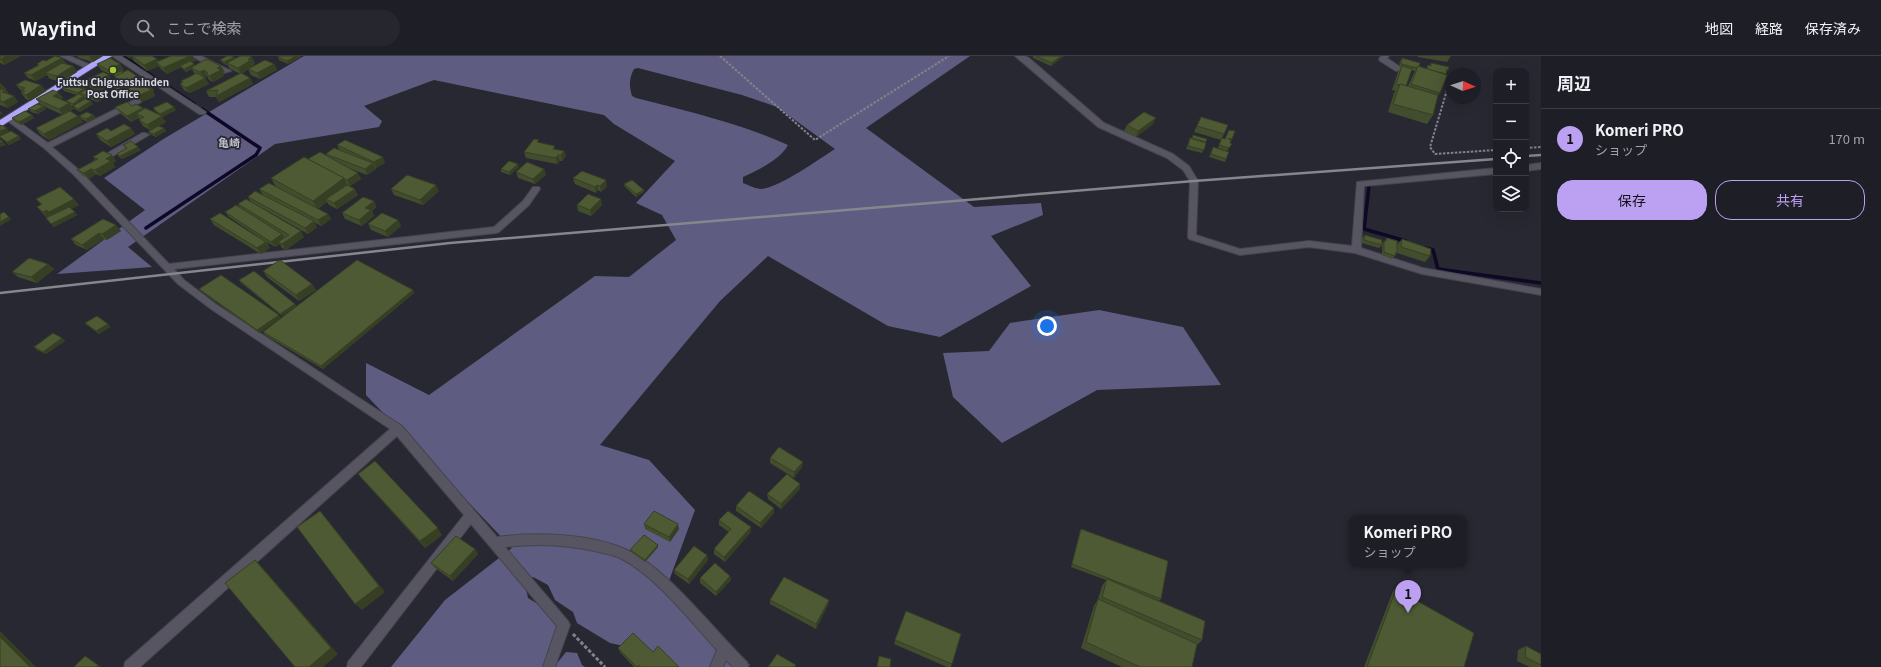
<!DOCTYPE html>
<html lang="ja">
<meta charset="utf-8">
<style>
:root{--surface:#1e1e26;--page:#26272e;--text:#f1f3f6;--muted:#a1a2a7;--line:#3c3c43;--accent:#bca0f2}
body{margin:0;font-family:Georgia,"Noto Sans JP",serif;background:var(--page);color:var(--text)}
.controls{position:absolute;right:12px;top:12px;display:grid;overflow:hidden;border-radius:8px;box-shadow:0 4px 16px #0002}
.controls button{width:36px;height:36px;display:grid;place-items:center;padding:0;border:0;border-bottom:1px solid var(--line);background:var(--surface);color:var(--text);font:20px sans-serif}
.compass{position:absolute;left:1445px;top:12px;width:36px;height:36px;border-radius:50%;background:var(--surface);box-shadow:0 4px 16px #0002;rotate:93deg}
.you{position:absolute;left:1047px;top:270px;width:14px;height:14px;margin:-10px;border:3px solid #fff;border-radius:50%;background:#1a73e8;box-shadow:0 0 0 6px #1a73e833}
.badge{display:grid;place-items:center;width:26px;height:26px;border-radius:50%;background:var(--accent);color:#111;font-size:13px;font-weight:700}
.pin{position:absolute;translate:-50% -33px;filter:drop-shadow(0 1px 2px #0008)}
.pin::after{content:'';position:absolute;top:21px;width:14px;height:12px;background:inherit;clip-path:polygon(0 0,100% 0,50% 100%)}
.popup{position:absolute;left:1349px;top:459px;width:118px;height:52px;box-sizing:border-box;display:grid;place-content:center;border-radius:8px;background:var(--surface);filter:drop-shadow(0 1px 3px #0005);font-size:13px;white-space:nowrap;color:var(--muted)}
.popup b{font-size:15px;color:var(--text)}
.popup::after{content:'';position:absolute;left:50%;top:100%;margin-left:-8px;border:8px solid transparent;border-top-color:var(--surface)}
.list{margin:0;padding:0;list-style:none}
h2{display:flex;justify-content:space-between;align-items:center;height:52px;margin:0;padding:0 16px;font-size:17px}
h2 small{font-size:13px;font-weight:400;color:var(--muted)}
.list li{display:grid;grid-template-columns:26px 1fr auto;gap:12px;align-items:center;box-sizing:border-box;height:60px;padding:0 16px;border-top:1px solid var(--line)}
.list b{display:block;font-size:15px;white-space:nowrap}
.list p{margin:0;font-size:13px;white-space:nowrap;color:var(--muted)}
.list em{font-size:13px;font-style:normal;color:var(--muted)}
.actions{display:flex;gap:8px;padding:12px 16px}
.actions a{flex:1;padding:9px 0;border:1px solid var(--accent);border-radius:16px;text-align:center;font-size:14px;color:var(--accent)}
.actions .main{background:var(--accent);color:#111}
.icon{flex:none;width:22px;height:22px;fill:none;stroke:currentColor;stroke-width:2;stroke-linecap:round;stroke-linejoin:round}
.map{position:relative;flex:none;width:1541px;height:611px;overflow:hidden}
header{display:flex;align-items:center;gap:24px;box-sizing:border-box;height:56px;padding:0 20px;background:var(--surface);border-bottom:1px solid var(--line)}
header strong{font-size:19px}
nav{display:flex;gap:22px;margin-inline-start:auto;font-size:14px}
.search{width:280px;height:36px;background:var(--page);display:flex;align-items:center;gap:10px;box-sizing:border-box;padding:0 14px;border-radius:22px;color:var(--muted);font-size:15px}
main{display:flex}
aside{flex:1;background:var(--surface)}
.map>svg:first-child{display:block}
.forest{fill:#5f5c82;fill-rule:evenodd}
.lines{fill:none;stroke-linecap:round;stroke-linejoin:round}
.stream{stroke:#0e0726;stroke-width:3.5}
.minor-casing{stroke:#45454e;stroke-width:2}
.highway-casing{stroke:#45454e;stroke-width:2}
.path-far1{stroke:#83838b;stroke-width:2;stroke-dasharray:2.5 1.5;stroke-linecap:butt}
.path{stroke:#83838b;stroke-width:3;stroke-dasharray:3.5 2;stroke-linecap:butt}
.minor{fill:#565561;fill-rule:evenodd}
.highway{fill:#b0a7fb;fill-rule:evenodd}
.rail{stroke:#86868e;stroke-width:2.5}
.wall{fill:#424d2d;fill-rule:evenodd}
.shaded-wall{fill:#363f24}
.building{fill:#4d5a34;stroke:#363f24}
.poi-dot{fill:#a0c92b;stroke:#282832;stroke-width:1.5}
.labels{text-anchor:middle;stroke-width:3.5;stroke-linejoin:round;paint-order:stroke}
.far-poi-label{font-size:10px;font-weight:bold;fill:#dadae1;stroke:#282832}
.far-neighbourhood-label{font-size:11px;font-weight:bold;fill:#bebdcb;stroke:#282832}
</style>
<header>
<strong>Wayfind</strong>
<div class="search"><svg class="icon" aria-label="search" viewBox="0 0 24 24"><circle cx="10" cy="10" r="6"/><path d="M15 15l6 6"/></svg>ここで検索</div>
<nav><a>地図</a><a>経路</a><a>保存済み</a></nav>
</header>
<main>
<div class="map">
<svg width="1541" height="611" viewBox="0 0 1541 611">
<rect width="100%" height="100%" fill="#282832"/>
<g class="forest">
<path d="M304,0H970L866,72L974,151L1041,147L1043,159L991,180L1031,230L940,281L888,270L768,200L720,245L600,389L649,404L695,454L666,533L750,609L748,611H671L659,599L641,590H624L610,587L577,567L573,556L555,544L548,529L533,521L525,528L528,542L541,550L557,567L554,584L546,600L549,610L558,606L566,596L577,597L582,609L585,611H391L445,544L512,492L366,339V307L429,339L595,220L629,221L676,184L662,159L636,147L675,105L614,68L604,59L434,24L364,50L382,65L379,71L275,88L128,191L152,211L57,218L145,154L104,122L165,82ZM638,12L742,39L777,51L835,93C819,103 779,132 761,133C756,133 748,129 743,127V121C758,114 780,104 788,89C740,67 686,55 636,42L632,40C629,30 629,22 634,13Z"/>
<polygon points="1099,254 1183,271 1221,329 1097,334 1002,387 953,341 943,297 989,295 1010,267"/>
</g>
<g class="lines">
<g class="stream">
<polyline points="122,0 194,48"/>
<polyline points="1369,130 1364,173 1406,185"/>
<polyline points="146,172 256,99 260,92 202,53"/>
<polyline points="1426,192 1433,194 1438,213 1541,227"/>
</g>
<g class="minor-casing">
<g id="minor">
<polygon points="60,0 70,0 95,11 88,13"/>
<polygon points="112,0 121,0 206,56 205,58 199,58"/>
<polygon points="191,0 201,0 231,15 224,17"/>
<polygon points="1015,0 1024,0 1029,2 1104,67 1173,98 1189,110 1198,125 1196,179 1240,193 1309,185 1352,190 1357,126 1496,112 1496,118 1364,130 1361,192 1423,212 1541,233 1541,239 1422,218 1355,197 1309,191 1240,199 1189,183 1188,181 1190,125 1183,114 1167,102 1098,71"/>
<polygon points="1381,0 1389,0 1387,2 1403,13 1396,15 1380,5 1379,3"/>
<path d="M134,44H140L141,46L52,91L80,115L169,208L494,171L523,145L533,131H539L540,133L529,149L499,176L496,177L174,213L184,224L217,249L402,370L497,481C535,476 591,477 627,494C668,513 713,573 747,606L748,611H733L726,604L723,611H710L717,594C689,564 657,521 620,502C614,499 606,498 599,496C569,489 537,487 505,491L568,565L570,569L555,611H543L557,570L471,468L361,611H347L348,606L464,459L397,380L140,611H124L125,606L390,373L211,253L178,228L74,119L44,92L5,63L6,61H12L48,87Z"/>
<polygon points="142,77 145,77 149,79 101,107 95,107 94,105"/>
<polygon points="1541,107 1541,113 1526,115 1526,109"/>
</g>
</g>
<g class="highway-casing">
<polygon id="highway" points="102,0 112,0 0,71 0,64"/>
</g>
<g class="path-far1">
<polyline points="720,0 815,84 949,0"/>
<polyline points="1447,34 1430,91 1435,98 1496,94"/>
<polyline points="1526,92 1541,91"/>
</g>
<polyline class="path" points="573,578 605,611"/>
<use href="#minor" class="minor"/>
<use href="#highway" class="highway"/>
<g class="rail">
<polyline points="1526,100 1541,99"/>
<polyline points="0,237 450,187 1194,125 1496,103"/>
</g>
</g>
<g class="wall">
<polygon points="0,0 5,9 0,7"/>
<polygon points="77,0 103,0 93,6 79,2"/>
<polygon points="126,0 152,0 157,3 158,5 196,5 192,6 195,9 225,16 222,17 224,20 213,26 209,24 207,20 205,22 209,28 190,37 184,34 180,28 182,27 181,25 195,18 194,17 192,13 186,16 181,11 167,18 160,12 159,10 147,15 134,5 132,1 129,2"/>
<polygon points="237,0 249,0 255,7 253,8 254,10 274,8 277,14 260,23 251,19 248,13 242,17 250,22 253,28 219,46 216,41 209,41 206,35 241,18 230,13 227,8 226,9 222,6 220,4 234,1 235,3 239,1"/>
<polygon points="280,0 300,0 301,1 288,8 279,4 278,1"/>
<polygon points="1033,0 1064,0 1051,10 1033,2"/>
<polygon points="1418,0 1451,0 1447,6 1418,1"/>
<path d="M1402,2L1419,11L1426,13L1428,9L1429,10L1431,7L1448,14L1446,17L1440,37L1438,39L1433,59L1427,68L1388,56L1394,37L1396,35L1392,34L1398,16L1401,11H1399L1400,5ZM1411,14L1415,15L1413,19L1408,30H1406Z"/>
<polygon points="46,5 67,8 66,9 73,10 77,16 61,26 50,23 47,19 36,25 28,22 24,17 38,10 37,8"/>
<polygon points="97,8 124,14 122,15 150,29 154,35 153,36 155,40 142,46 131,39 129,36 121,40 116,37 112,31 120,27 118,26 113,19 112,19 101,14"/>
<polygon points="1448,22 1451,22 1451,30 1447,29 1446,25"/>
<path d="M87,24L112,25L108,27L110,30L97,36L103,39L105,42L97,46L84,41L86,43L93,48L80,56L75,53L73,50H71L74,53L70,55L83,66L49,84L40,78L36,72L63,59L41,49L36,43L59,37L63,42L61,44L66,46L77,39L64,35L62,32L77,30ZM89,30L92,34H85L84,33Z"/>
<polygon points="0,27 6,33 5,34 6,34 9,38 14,40 18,46 8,52 0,49"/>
<polygon points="16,29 41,29 46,35 30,45 26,43 21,37 23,37"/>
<polygon points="44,50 46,53 38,58 31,56 28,53"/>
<polygon points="132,50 160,59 155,55 153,52 176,54 162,61 166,66 159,70 164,72 166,75 156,81 150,78 148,76 150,74 143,70 139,64 140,64 139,62 131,66 120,57 115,51"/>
<polygon points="32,59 34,62 21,69 14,65 12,62"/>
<polygon points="93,59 96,62 88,66 81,63 79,60"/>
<polygon points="1201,61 1224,78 1222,82 1225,83 1235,75 1230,87 1230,91 1227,95 1218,92 1221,84 1194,76"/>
<polygon points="1153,68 1136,81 1124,75 1127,69"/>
<polygon points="131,72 135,78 111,91 100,84 96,78"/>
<polygon points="1193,79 1207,83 1202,97 1186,93 1190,82 1192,82"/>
<polygon points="19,80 21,83 9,89 0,81"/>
<polygon points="539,87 556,93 564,95 566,100 562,105 560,105 557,108 526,102 524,96"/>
<polygon points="123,89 141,94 122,103 119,101 117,98 126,93"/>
<polygon points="337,89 385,107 376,112 375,112 376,113 367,119 346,111 358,117 361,123 350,130 347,128 358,139 337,153 329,149 327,146 318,153 328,158 331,163 321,170 314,166 317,171 308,178 264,153 304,181 286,194 282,192 280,188 275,191 267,186 270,192 261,198 214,169 210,163 259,181 229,161 225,156 239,151 238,148 251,146 248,141 263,139 259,133 288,137 276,131 271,122 309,104 327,100 326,98 339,93"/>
<polygon points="1213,91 1229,96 1225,106 1209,101"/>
<polygon points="112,99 116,105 113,107 115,111 100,120 96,118 89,123 82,119 77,114 96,104 93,101"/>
<polygon points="519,111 510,119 501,116 501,113"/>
<polygon points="544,113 546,119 535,128 518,122 516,116"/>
<polygon points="573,122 607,130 601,136 598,134 596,137 575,128"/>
<polygon points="624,128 644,134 644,136 636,141 625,131"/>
<polygon points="391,133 439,135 423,149 394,139"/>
<polygon points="36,143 79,149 71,153 77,159 54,171 46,162 47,162 37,151 41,149"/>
<polygon points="374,145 376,151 372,155 374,160 362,170 345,163 342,157"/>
<polygon points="577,149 602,149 591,160 578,155"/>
<polygon points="103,163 121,175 107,184 104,183 87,194 76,189 71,183"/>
<polygon points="398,164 401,170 388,181 371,174 368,168"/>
<polygon points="1365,179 1382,189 1379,192 1362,187 1362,182"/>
<polygon points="1387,182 1397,193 1397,189 1402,183 1430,200 1425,206 1397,197 1392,203 1382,199 1382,188"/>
<polygon points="48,208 54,213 37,227 18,221 12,216"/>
<polygon points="263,215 312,228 316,234 299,245 267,221"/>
<polygon points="239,224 295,248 296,250 413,234 414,237 323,313 265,279 263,276 294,252 282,260 241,227"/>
<polygon points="199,233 281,262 259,277 202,236"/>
<polygon points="85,267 108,268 110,271 99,278 88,270"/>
<polygon points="62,282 65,285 46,298 37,294 34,291"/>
<polygon points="770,402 802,411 794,422 770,407"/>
<polygon points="358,418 442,479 425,492 364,425"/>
<polygon points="800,428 800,433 781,453 768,443 767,438"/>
<polygon points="736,450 774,452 774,457 761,472 736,455"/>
<polygon points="719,464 751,471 751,476 725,506 714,498 714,493 729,476 719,469"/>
<polygon points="644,468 679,473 670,486 645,473"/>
<polygon points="1081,473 1161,543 1159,545 1202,584 1197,589 1192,611 1122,611 1081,592 1094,550 1098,543 1102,530 1106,524 1071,511 1080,475"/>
<polygon points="658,491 645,506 631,496 630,494"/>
<polygon points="475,493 478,498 453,525 434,511 431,507"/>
<polygon points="707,499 708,504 689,528 675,518 674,514"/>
<polygon points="730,520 731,524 716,540 700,527 700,522"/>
<polygon points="1396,533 1464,611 1364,611 1393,535"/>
<polygon points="770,544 829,544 828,549 816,573 770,548"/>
<polygon points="906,555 952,608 951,611 947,611 894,588"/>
<polygon points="1526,590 1541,598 1541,611 1530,611 1517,605 1518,594"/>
<polygon points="618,592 653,596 679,611 634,611 620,596"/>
</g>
<g class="shaded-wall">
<polygon points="7,0 21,0 5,9 1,3"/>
<polygon points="89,0 103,0 93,6"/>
<polygon points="127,0 131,0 132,1 129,2"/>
<polygon points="190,0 193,0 196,5 182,11 180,10 181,11 167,18 163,12"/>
<polygon points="296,0 300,0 301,1 288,8 287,5"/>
<polygon points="1061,0 1064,0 1051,10 1052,7"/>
<polygon points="234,1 236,4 227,7 227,8 226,9 224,6"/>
<polygon points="252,1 255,7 253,8 254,10 241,18 238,12 248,3"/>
<polygon points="62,2 67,8 48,18 45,17 47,19 36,25 31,19"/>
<polygon points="157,3 161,9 156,6 159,10 147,15 144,9"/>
<polygon points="120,8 124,14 112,19 108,14"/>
<polygon points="194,8 196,11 191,12 192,13 186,16 184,13"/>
<polygon points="274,8 277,14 260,23 257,17"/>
<polygon points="73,10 77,16 61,26 57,20"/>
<polygon points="221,10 225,16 222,17 224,20 213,26 209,20 217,12"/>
<polygon points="204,14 206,19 205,18 207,20 204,22 200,16"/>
<polygon points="109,19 112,25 108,27 110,30 96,37 92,31 103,22"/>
<polygon points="205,22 209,28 190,37 186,32"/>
<polygon points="250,22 253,28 219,46 216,40"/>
<polygon points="141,23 144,29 127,33 129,36 121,40 117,34"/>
<polygon points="89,26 92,28 88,28 89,30 84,33 86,36 80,37 81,39 80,40 78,37 80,32"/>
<polygon points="1,27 6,33 0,37 0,28"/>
<polygon points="41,29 46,35 30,45 26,39"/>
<polygon points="150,29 154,35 153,36 155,40 142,46 138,40 147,31"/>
<polygon points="6,34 10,40 2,36"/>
<polygon points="59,37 63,42 57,46 53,40"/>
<polygon points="103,39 105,42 97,46 94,43"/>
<polygon points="14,40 18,46 8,52 3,46"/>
<polygon points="83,40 86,43 75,51 73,48"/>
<polygon points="91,45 93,48 80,56 78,53"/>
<polygon points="69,47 74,53 63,59 59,53"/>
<polygon points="44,50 46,53 38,58 35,55"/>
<polygon points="174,51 176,54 162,61 166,66 151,74 147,69 162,60 160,58"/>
<polygon points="143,52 147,58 136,58 139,62 131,66 127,60"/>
<polygon points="0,55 3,58 0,59"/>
<polygon points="32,59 34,62 21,69 19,66"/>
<polygon points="93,59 96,62 88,66 86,63"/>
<polygon points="78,60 83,66 49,84 44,78"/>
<polygon points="1156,62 1153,68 1136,81 1138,75"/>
<polygon points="7,72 9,75 0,80 0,75"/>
<polygon points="131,72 135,78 111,91 107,85"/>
<polygon points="164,72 166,75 156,81 154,78"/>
<polygon points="19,80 21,83 9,89 7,86"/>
<polygon points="3,86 6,89 0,91 0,87"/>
<polygon points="138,91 141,94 122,103 120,100"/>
<polygon points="564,95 566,100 562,105 561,99"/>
<polygon points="112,99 116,105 113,107 115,111 100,120 95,114 106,103"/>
<polygon points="558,99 560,105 557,108 556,102"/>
<polygon points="383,101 385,107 376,112 374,106"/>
<polygon points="373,107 376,113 367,119 365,113"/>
<polygon points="518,108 519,111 510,119 509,116"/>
<polygon points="91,113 96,118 89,123 84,117"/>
<polygon points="544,113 546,119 535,128 533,123"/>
<polygon points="358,117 361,123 350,130 347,124"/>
<polygon points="344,122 348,131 326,143 327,146 317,153 313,145"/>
<polygon points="606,124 607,130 601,136 600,130"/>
<polygon points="436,129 439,135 423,149 420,144"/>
<polygon points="597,129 598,134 596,137 595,131"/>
<polygon points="355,133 358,139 337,153 334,147"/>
<polygon points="644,134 644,136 636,141 636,138"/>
<polygon points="74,143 79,149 54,162 49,156"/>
<polygon points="601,143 602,149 591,160 590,154"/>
<polygon points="374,145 376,151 372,155 374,160 362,170 359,164 365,152"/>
<polygon points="47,154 52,160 48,162 43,156"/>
<polygon points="75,156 77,159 54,171 51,168"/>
<polygon points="328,158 331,163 321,170 318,164"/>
<polygon points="9,161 12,163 0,170 0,166"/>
<polygon points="398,164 401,170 388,181 385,175"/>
<polygon points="314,165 317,171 308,178 305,172"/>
<polygon points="116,169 121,175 107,184 102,178"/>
<polygon points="301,175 304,181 286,194 282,188"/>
<polygon points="99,177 104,183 87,194 82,189"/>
<polygon points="282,178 286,184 278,186 280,188 275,191 271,186"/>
<polygon points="266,186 270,192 261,198 257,192"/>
<polygon points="48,208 54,213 37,227 31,221"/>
<polygon points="312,228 316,234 299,245 296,239"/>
<polygon points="413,234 414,237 323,313 321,310"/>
<polygon points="295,248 297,251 282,260 280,258"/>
<polygon points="279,259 281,262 259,277 257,274"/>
<polygon points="108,268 110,271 99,278 96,275"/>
<polygon points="62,282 65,285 46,298 43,296"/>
<polygon points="803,406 802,411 794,422 794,416"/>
<polygon points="800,428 800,433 781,453 781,448"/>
<polygon points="774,452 774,457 761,472 760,467"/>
<polygon points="326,462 385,536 362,554 355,548"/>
<polygon points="678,468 679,473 670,486 669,481"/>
<polygon points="751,471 751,476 725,506 724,501"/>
<polygon points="438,472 442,479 425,492 420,485"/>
<polygon points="658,489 658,491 645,506 645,504"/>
<polygon points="475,493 478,498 453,525 450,520"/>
<polygon points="707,499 708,504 689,528 688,523"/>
<polygon points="255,504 262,511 338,598 323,611 309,611"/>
<polygon points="730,520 731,524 716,540 716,536"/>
<polygon points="829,544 828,549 816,573 816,568"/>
<polygon points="0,575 36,611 30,611 0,581"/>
<polygon points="85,600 89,602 101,611 96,611"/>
</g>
<g class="building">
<polygon points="0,0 7,0 1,3 0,3"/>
<polygon points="55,0 62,2 31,19 24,17 39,9 37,8 43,4 46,5"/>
<polygon points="132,0 152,0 157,3 144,9"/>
<polygon points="171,0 190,0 163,12 156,6"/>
<polygon points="227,0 232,0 234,1 224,6 220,4"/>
<polygon points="240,0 249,0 252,1 248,3 251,4 238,12 227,7"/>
<polygon points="280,0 296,0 287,5 278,1"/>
<polygon points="1036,0 1061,0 1052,7"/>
<polygon points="110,2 120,8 108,14 97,8"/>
<polygon points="1402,2 1420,7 1419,11 1418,10 1417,12 1401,8"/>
<polygon points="204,4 209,4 221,10 217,12 221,14 209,20 205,18 208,17 204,14 200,16 191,12"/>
<polygon points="265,4 274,8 257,17 248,13"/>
<polygon points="190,5 194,8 184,13 180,10"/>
<polygon points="62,7 73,10 57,20 45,17"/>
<polygon points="1431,7 1449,11 1448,14 1447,13 1446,18 1427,13 1428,9 1431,10"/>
<polygon points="1402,10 1412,13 1406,30 1400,28 1400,29 1396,28"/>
<polygon points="1418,10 1447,19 1440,37 1411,28"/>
<polygon points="128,14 141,23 117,34 112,31 122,26 114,20"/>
<polygon points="121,15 124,16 115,20 113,18"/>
<polygon points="103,16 109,19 103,22 106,24 92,31 88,28 92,26 88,23"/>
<polygon points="197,17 205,22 186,32 180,28 183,26 181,25"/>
<polygon points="241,17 250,22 216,40 218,34 206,35"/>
<polygon points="1448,22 1451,22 1451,27 1449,26"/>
<polygon points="25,24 41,29 26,39 21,37 25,35 21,34 25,32 16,29"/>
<polygon points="87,24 88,24 89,26 80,32 84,33 78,37 62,32 69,28 77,30"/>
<polygon points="144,25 150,29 147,31 151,34 138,40 127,33"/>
<polygon points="1400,28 1438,39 1433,59 1393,48"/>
<polygon points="88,32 103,39 94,43 80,37"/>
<polygon points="0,33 6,34 2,36 14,40 3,46 0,45"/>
<polygon points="53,34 59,37 53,40 69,47 59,53 36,43"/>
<polygon points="79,38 83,40 73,48 66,45"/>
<polygon points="85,43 91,45 78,53 73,50"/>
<polygon points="127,46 132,50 136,48 143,52 127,60 115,51"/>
<polygon points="167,46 174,51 160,58 153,52"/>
<polygon points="37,48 44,50 35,55 28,53"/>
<polygon points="145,52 162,60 147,69 139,64 144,61 136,58"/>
<polygon points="25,55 32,59 19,66 12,62"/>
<polygon points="70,55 78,60 44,78 36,72"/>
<polygon points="87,56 93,59 86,63 79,60"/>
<polygon points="1144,56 1156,62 1138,75 1127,69"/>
<polygon points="1201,61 1228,69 1224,78 1197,70"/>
<polygon points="124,68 131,72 107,85 96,78 107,72 111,75"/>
<polygon points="0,69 7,72 0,75"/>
<polygon points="158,70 164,72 154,78 148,76"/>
<polygon points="1229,74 1235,75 1232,83 1229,82 1228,83 1231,84 1230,87 1232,88 1229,92 1219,89 1222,82 1225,83"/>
<polygon points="11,75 19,80 7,86 0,81 0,80"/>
<polygon points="1193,79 1207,83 1206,86 1192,82"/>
<polygon points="1190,82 1206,87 1204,94 1188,90"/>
<polygon points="0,83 3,86 0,87"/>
<polygon points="534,83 539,84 537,86 555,90 553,93 564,95 561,99 558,99 556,102 524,96"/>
<polygon points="345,84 383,101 374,106 337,89"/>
<polygon points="131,85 138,91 120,100 117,98 127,92 123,89"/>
<polygon points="1213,91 1229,96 1226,103 1211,98"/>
<polygon points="334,92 373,107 365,113 326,98"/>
<polygon points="103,95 112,99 106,103 111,105 95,114 91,113 84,117 77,114 98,103 93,101"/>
<polygon points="320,96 358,117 347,124 308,103"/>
<polygon points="304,101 344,122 313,145 271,122"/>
<polygon points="509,105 518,108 509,116 501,113"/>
<polygon points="527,106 544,113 533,123 516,116"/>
<polygon points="582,115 606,124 600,130 597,129 595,131 573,122"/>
<polygon points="407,119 436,129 420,144 391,133"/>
<polygon points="632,124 644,134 636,138 624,128"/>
<polygon points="269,127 328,158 318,164 259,133"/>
<polygon points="347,129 355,133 334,147 326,143"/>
<polygon points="60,131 74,143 49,156 47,154 43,156 37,151 42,148 36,143"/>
<polygon points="255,135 314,165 305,172 248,141"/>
<polygon points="588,138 601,143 590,154 577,149"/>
<polygon points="363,141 374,145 365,152 371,154 359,164 342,157"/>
<polygon points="246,143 301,175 282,188 278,186 289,179 238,148"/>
<polygon points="236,149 282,178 271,186 225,156"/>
<polygon points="69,151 75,156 51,168 46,162"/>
<polygon points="4,156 9,161 0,166 0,158"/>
<polygon points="220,157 266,186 257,192 210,163"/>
<polygon points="382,157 398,164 385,175 368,168"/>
<polygon points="103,163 116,169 102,178 99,177 82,189 71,183"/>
<polygon points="1365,179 1382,184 1382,189 1364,184"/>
<polygon points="1387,182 1397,185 1397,197 1395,197 1395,200 1384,196 1384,185 1386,185"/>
<polygon points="1402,183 1431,193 1430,200 1401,191"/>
<polygon points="29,202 48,208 31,221 12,216"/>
<polygon points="280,204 312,228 296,239 263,215"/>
<polygon points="357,204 413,234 321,310 263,276"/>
<polygon points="254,215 295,248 280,258 239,224"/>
<polygon points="221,219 279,259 257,274 199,233"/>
<polygon points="97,260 108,268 96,275 85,267"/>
<polygon points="53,277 62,282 43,296 34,291"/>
<polygon points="779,391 803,406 794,416 770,402"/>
<polygon points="375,405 438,472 420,485 358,418"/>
<polygon points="787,418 800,428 781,448 767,438"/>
<polygon points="749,435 774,452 760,467 736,450"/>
<polygon points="320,455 379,530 355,548 297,471"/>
<polygon points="654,455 678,468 669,481 644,468"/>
<polygon points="728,455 751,471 724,501 714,493 731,473 719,464"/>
<polygon points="1081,473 1168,505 1161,543 1072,508"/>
<polygon points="644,479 658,489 645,504 630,494"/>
<polygon points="456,480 475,493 450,520 431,507"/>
<polygon points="694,490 707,499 688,523 674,514"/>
<polygon points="255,504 331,592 309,611 295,611 225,527"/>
<polygon points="715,507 730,520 716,536 700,522"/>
<polygon points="784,521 829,544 816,568 770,544"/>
<polygon points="1107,523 1205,565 1202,584 1102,541"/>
<polygon points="1396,533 1474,577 1464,611 1367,611"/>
<polygon points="1098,543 1197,588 1192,611 1140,611 1086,586"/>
<polygon points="906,555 961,578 952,608 895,584"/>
<polygon points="633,577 653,596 658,590 679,611 641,611 639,609 637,611 618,592"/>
<polygon points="0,581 30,611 0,611"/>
<polygon points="1526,590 1541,598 1541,609 1525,601"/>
<polygon points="777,598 796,609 794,611 768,611"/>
<polygon points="85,600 98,609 96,611 74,611"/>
<polygon points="879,600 891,603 890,611 877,611"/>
</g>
<circle class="poi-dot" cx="113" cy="14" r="4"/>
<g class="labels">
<g class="far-poi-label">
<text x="113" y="30">Futtsu Chigusashinden<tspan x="113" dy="12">Post Office</tspan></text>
</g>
<g class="far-neighbourhood-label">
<text x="229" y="91">亀崎</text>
</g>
</g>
</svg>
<div class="controls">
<button>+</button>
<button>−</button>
<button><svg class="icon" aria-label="locate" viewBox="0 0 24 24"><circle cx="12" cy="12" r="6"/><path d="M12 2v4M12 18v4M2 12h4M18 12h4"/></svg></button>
<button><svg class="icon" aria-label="layers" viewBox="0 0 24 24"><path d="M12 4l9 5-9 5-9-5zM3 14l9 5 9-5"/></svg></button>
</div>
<svg class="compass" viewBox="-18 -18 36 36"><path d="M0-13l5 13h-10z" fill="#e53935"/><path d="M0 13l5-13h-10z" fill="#a1a2a7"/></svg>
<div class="you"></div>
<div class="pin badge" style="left:1408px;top:557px">1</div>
<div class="popup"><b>Komeri PRO</b>ショップ</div>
</div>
<aside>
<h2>周辺<small></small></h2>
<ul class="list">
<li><span class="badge">1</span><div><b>Komeri PRO</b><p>ショップ</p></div><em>170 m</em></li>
</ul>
<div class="actions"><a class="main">保存</a><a>共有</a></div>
</aside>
</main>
